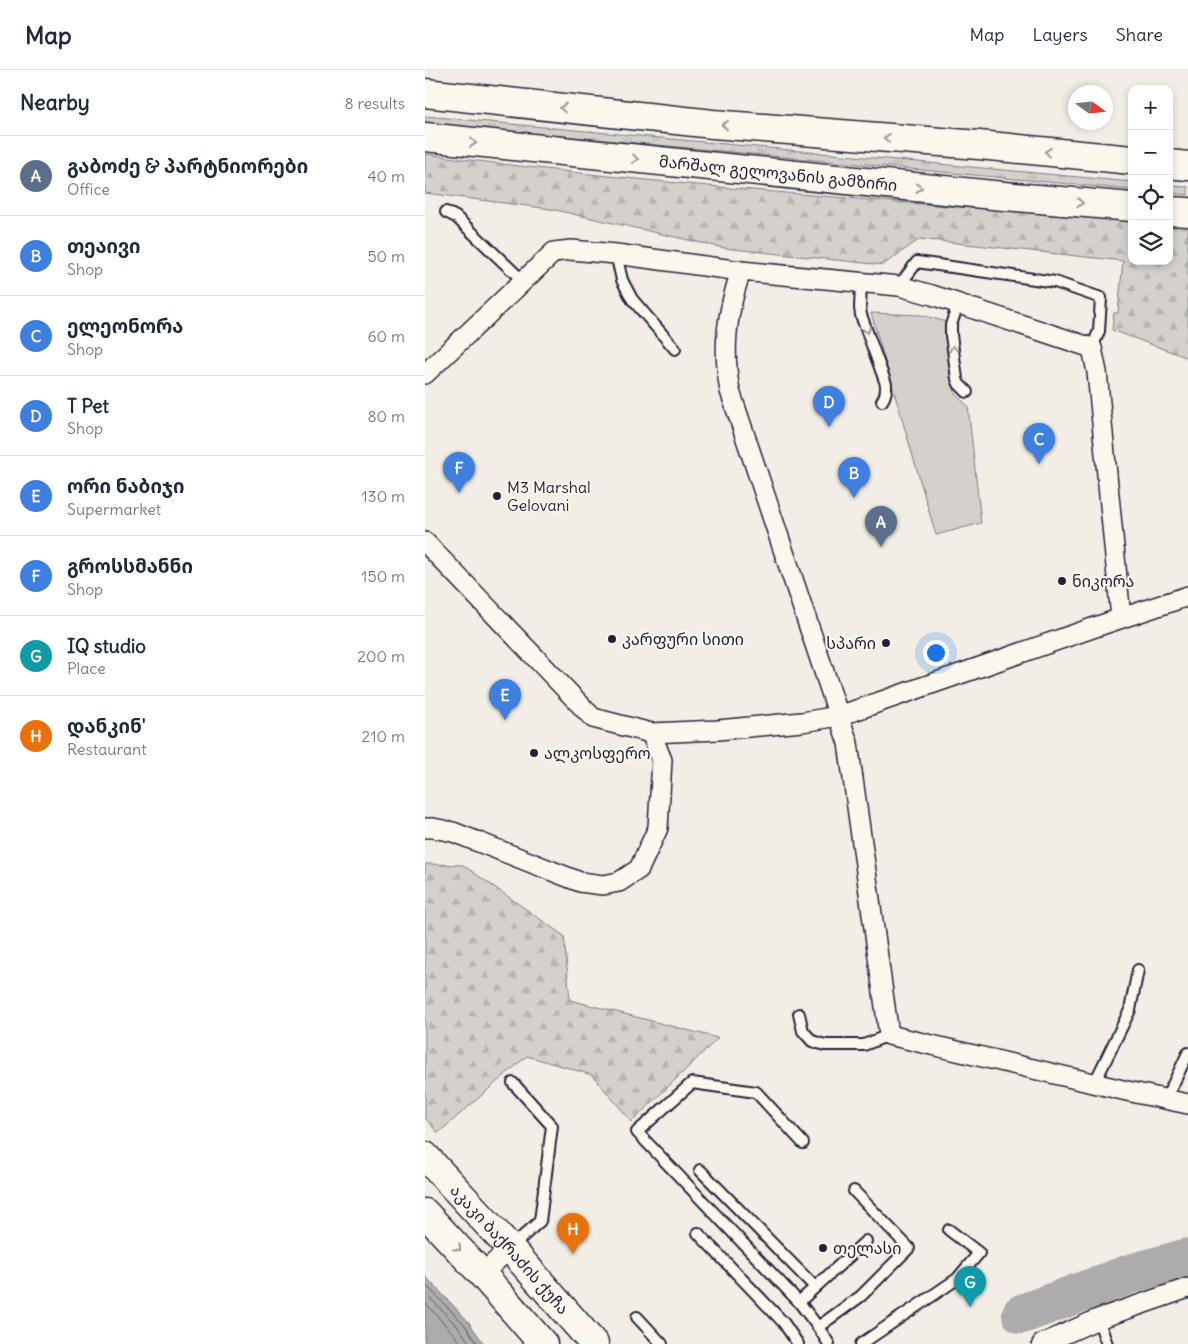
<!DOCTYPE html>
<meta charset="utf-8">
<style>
:root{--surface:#fff;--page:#f6f6f7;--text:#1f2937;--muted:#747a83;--line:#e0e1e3;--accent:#7c3aed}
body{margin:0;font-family:Delius,"Noto Sans Georgian",sans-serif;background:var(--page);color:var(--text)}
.controls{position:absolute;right:15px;top:15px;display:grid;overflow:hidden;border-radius:10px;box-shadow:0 2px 8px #0003}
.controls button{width:45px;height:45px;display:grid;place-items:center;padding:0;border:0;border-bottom:1px solid var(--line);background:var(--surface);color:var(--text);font:25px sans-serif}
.compass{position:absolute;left:643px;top:15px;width:45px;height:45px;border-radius:50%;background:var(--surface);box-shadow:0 2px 8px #0003;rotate:105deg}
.you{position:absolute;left:510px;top:582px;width:18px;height:18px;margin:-12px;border:4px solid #fff;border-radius:50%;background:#1a73e8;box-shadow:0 0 0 8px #1a73e833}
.badge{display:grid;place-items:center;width:32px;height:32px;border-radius:50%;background:var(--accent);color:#fff;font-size:16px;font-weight:700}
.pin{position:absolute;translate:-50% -41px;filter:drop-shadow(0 1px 2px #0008)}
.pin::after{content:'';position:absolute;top:26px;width:18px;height:15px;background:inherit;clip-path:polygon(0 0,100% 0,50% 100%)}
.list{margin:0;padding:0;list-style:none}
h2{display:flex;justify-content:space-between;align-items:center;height:65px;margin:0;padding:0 20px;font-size:21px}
h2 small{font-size:16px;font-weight:400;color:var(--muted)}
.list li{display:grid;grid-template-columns:32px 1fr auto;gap:15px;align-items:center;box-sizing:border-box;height:80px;padding:0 20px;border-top:1px solid var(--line)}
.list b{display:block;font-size:19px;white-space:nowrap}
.list p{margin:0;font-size:16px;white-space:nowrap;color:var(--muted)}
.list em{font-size:16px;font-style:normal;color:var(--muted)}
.icon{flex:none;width:28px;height:28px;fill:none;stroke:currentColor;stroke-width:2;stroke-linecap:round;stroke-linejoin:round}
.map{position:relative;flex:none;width:763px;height:1274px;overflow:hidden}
header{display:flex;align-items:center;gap:30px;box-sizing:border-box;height:70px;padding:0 25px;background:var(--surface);border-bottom:1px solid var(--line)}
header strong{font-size:24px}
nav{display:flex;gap:28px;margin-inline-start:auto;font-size:18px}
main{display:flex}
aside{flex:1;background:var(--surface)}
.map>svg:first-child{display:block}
.grass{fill:url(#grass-tufts);stroke:#7b7a84}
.forest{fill:url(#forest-firs);stroke:#7b7a84}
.park{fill:#d4d1cc;stroke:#7b7a84}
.water{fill:#aeabad;stroke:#76747f}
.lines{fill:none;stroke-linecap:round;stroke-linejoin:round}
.shore{stroke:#5a5969;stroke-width:1}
.river{stroke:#aeabad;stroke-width:40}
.lane-casing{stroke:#22223b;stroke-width:14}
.street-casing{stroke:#22223b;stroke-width:22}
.primary-casing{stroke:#22223b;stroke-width:31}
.highway-casing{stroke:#22223b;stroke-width:31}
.lane{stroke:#fbf7ec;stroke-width:10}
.street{stroke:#fbf7ec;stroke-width:19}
.primary{stroke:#fbf7ec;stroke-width:28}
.highway{stroke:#fbf7ec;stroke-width:28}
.oneway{stroke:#99979c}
.poi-dot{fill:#22223b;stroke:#fbf7ec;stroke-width:2}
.labels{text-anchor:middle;stroke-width:4;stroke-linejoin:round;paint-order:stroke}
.street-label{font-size:16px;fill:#22223b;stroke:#fbf7ec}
.poi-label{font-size:16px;fill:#22223b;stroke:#fbf7ec;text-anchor:start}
</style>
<header>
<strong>Map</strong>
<nav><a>Map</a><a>Layers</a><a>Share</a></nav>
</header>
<main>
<aside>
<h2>Nearby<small>8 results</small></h2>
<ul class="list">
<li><span class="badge" style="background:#5c6f8a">A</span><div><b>გაბოძე &amp; პარტნიორები</b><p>Office</p></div><em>40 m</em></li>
<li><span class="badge" style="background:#3f7fe0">B</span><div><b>თეაივი</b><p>Shop</p></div><em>50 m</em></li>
<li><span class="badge" style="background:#3f7fe0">C</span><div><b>ელეონორა</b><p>Shop</p></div><em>60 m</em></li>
<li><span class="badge" style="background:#3f7fe0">D</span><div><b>T Pet</b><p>Shop</p></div><em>80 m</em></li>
<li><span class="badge" style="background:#3f7fe0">E</span><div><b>ორი ნაბიჯი</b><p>Supermarket</p></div><em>130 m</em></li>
<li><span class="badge" style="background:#3f7fe0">F</span><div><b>გროსსმანნი</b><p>Shop</p></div><em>150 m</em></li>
<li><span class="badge" style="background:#0f9aa8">G</span><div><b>IQ studio</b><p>Place</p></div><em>200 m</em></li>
<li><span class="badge" style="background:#e8710a">H</span><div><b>დანკინ'</b><p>Restaurant</p></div><em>210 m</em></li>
</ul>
</aside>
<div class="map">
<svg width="763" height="1274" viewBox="0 0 763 1274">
<defs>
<pattern id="grass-tufts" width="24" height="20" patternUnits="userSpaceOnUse" patternTransform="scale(1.25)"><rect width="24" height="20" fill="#d4d1cc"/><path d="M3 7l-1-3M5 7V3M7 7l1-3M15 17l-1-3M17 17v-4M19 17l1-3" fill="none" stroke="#b6b3b0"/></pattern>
<pattern id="forest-firs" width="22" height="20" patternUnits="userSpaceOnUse" patternTransform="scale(1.25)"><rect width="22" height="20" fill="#d4d1cc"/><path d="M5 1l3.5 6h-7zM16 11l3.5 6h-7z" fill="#b6b3b0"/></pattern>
</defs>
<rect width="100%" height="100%" fill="#f2eee5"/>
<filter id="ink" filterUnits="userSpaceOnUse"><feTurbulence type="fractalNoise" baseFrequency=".02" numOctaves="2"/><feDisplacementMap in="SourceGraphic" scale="10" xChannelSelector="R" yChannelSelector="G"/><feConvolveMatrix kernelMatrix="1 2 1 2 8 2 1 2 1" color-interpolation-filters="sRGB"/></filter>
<g filter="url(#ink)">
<g class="grass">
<polygon points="0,46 707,112 707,120 53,58 0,53"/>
<polygon points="744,116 763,117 763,125 744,123"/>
</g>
<g class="forest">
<path d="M0,84C234,116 471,132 707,150V191H744V152L763,154V288L687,260L689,243H693L698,191L495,169L458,195L299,178L126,139L0,123Z"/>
<polygon points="0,794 38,795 139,866 145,930 293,968 207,1052 167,1005 102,986 13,1063 0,1048"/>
</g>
<polygon class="park" points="446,243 496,245 522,252 530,324 543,336 556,453 511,465"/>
<polygon class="water" points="0,1206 43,1251 59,1274 0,1274"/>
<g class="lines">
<g class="shore">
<polyline points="0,1214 39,1254 53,1274"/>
<polyline points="0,1223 34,1258 45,1274"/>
<polyline points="0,1233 28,1263 36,1274"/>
</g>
<polyline class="river" points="597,1244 705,1204 763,1188"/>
<g class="lane-casing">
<g id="lane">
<polyline points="21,142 31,147 98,211"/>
<polyline points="191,184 197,210 207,229 250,279"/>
<path d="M436,212L435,238L436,245L461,314C461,321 461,325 457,331"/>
<polyline points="474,216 492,192 630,212 676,228 674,261 667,278"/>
<polyline points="533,234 526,255 526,265 532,309 534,314 542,322"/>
<polyline points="374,944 378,961 387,971 400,975 439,975 464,965"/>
<polyline points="669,1014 705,940 713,900"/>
<polyline points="741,1029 763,983"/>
<polyline points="378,1073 331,1022 267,1013 212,1062 374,1232 393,1257 404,1274"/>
<polyline points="275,1100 390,1217"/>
<polyline points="273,1163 358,1252 373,1274"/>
<polyline points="85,1178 115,1151 127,1056 88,1013"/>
<polyline points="374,1232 441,1171"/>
<polyline points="212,1247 237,1274"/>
<polyline points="673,1249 682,1274"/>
<polyline points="393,1257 436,1226 484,1178 429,1121"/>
<polyline points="436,1274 532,1209 554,1183 524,1160"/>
</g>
</g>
<g class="street-casing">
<g id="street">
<path d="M316,201C302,242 297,278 305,321L423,673L464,965L702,1021L763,1034"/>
<polyline points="0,304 129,182 146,180 191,184 316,201 474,216 507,225 667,278 672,302 696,548"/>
<polyline points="0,472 168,648 226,663 293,660 377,652 414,646 676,555 763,526"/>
<polyline points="0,758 8,758 28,762 155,812 178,815 194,812 214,799 233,758 237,690 226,663"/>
<polyline points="57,1204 85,1178"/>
<polyline points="617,1274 673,1249 763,1218"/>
</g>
</g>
<g class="primary-casing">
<g id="primary">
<path id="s1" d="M0,1086L85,1178L169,1274"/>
<polyline points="0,1143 57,1204 118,1274"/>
</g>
</g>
<g class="highway-casing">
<g id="highway">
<polyline points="0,23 288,54 554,75 707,90"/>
<path id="s2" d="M0,67L568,125L707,137"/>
<polyline points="744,94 763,96"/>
<polyline points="744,141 763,142"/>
</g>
</g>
<use href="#lane" class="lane"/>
<use href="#street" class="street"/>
<use href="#primary" class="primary"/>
<use href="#highway" class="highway"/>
</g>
<defs><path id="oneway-chevron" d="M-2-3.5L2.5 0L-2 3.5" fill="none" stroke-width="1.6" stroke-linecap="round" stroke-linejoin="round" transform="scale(1.25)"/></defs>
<g class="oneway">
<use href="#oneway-chevron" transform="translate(138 38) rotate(-174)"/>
<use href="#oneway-chevron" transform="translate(300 55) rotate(-175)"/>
<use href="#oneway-chevron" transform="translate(462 68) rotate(-175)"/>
<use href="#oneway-chevron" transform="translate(48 73) rotate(6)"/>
<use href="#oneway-chevron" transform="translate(623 82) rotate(-174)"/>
<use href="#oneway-chevron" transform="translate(210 89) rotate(6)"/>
<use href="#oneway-chevron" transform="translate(494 118) rotate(6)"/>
<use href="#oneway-chevron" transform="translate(655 133) rotate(5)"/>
<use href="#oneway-chevron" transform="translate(442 260) rotate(70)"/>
<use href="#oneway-chevron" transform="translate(528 279) rotate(-98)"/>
<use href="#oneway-chevron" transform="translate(33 1178) rotate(47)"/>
</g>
</g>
<g class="poi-dot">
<circle cx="72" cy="426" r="5"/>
<circle cx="637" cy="511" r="5"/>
<circle cx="187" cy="569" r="5"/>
<circle cx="461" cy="573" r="5"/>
<circle cx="109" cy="683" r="5"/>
<circle cx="398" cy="1178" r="5"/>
</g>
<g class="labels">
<g class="street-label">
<text dy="6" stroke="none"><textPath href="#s2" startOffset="355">მარშალ გელოვანის გამზირი</textPath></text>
<text dy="6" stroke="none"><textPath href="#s1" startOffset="126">აკაკი ბაქრაძის ქუჩა</textPath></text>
</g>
<g class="poi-label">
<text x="82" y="423">M3 Marshal<tspan x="82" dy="18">Gelovani</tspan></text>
<text x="647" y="517">ნიკორა</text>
<text x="197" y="575">კარფური სითი</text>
<text x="451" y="579" text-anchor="end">სპარი</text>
<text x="119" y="689">ალკოსფერო</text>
<text x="408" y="1184">თელასი</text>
</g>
</g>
</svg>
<div class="controls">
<button>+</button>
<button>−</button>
<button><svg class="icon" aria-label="locate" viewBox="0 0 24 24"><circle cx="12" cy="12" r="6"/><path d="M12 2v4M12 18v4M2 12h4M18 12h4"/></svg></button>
<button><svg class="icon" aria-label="layers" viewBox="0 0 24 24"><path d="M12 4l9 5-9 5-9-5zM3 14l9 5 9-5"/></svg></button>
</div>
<svg class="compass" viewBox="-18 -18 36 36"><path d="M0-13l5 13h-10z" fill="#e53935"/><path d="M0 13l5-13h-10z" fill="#747a83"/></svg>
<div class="you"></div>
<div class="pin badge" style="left:456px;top:477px;background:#5c6f8a">A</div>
<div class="pin badge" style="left:429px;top:428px;background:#3f7fe0">B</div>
<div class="pin badge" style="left:614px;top:394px;background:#3f7fe0">C</div>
<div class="pin badge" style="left:404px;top:357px;background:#3f7fe0">D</div>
<div class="pin badge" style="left:80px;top:650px;background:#3f7fe0">E</div>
<div class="pin badge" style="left:34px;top:423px;background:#3f7fe0">F</div>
<div class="pin badge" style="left:545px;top:1237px;background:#0f9aa8">G</div>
<div class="pin badge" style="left:148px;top:1184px;background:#e8710a">H</div>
</div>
</main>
